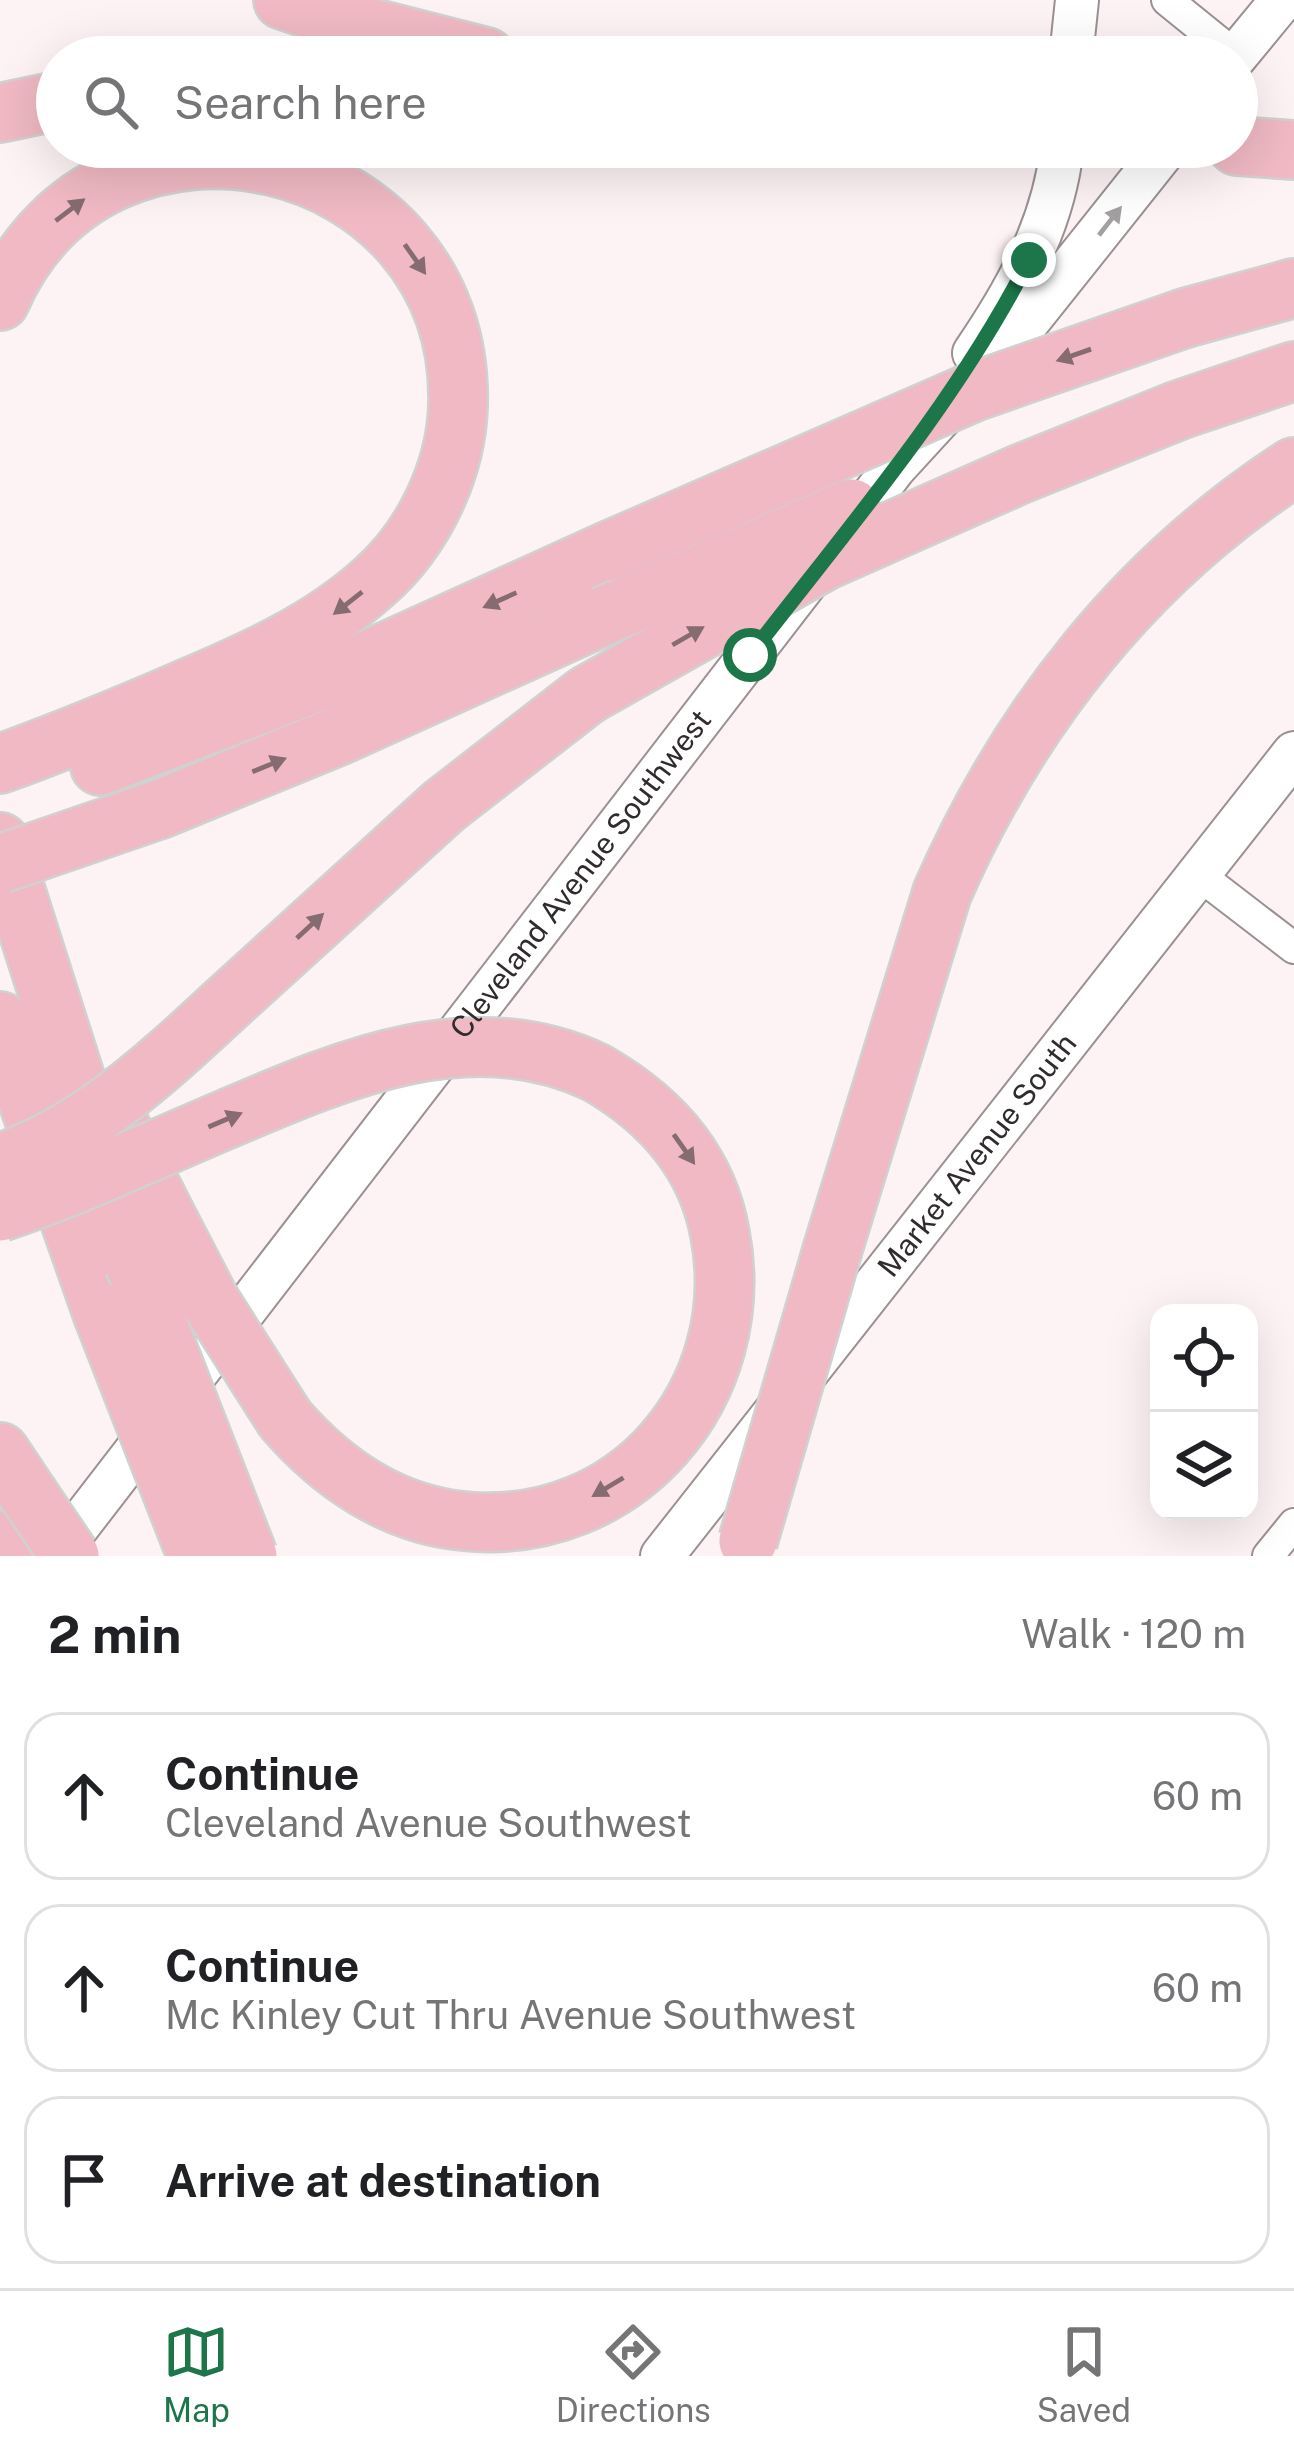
<!DOCTYPE html>
<meta charset="utf-8">
<style>
:root{--surface:#fff;--page:#f2f2f2;--text:#202124;--muted:#757577;--line:#e0e0e0;--accent:#1d764a}
body{margin:0;font-family:"Public Sans",sans-serif;background:var(--page);color:var(--text)}
.controls{position:absolute;right:36px;bottom:36px;display:grid;overflow:hidden;border-radius:24px;box-shadow:0 12px 48px #0002}
.controls button{width:108px;height:108px;display:grid;place-items:center;padding:0;border:0;border-bottom:3px solid var(--line);background:var(--surface);color:var(--text);font:60px sans-serif}
.stop{position:absolute;width:36px;height:36px;margin:-27px;border:9px solid #1d764a;border-radius:50%;background:#fff}
.stop.end{background:#1d764a;border-color:#fff;box-shadow:0 3px 12px #0008}
.list{margin:0;padding:0;list-style:none}
h2{display:flex;justify-content:space-between;align-items:center;height:156px;margin:0;padding:0 48px;font-size:51px}
h2 small{font-size:39px;font-weight:400;color:var(--muted)}
.list li{display:grid;grid-template-columns:78px 1fr auto;gap:36px;align-items:center;box-sizing:border-box;height:168px;margin:0 24px 24px;padding:0 24px;border:3px solid var(--line);border-radius:36px}
.list b{display:block;font-size:45px;white-space:nowrap}
.list p{margin:0;font-size:39px;white-space:nowrap;color:var(--muted)}
.list em{font-size:39px;font-style:normal;color:var(--muted)}
.icon{flex:none;width:66px;height:66px;fill:none;stroke:currentColor;stroke-width:2;stroke-linecap:round;stroke-linejoin:round}
.map{position:relative;flex:none;width:1294px;height:1556px;overflow:hidden}
.search{position:absolute;background:var(--surface);box-shadow:0 12px 48px #0002;left:36px;right:36px;top:36px;height:132px;display:flex;align-items:center;gap:30px;box-sizing:border-box;padding:0 42px;border-radius:66px;color:var(--muted);font-size:45px}
.sheet{height:732px;background:var(--surface)}
nav{display:flex;justify-content:space-around;align-items:center;box-sizing:border-box;height:168px;border-top:3px solid var(--line);background:var(--surface);font-size:33px;color:var(--muted)}
nav a{display:grid;justify-items:center;gap:6px}
nav .on{color:var(--accent)}
.map>svg:first-child{display:block}
.lines{fill:none;stroke-linecap:round;stroke-linejoin:round}
.street-casing{stroke:#9b9193;stroke-width:34}
.secondary-casing{stroke:#9b9193;stroke-width:46}
.highway-casing{stroke:#d1d1d1;stroke-width:62}
.street{stroke:#fff;stroke-width:30}
.secondary{stroke:#fff;stroke-width:42}
.highway{stroke:#f0b9c3;stroke-width:57}
.highway-bridge-casing{stroke:#d1d1d1;stroke-width:62;stroke-linecap:butt}
.highway-bridge{stroke:#f0b9c3;stroke-width:57}
.oneway{fill:#866b70}
.oneway2{fill:#a2a0a0}
.route{stroke:#1d764a;stroke-width:15}
.labels{text-anchor:middle;stroke-width:9;stroke-linejoin:round;paint-order:stroke}
.street-label{font-size:30px;fill:#302c2c;stroke:#fdf2f4}
</style>
<div class="map">
<svg width="1294" height="1556" viewBox="0 0 1294 1556">
<rect width="100%" height="100%" fill="#fdf2f4"/>
<g class="lines">
<g class="street-casing">
<g id="street">
<polyline points="1167,0 1236,56"/>
<polyline points="1199,875 1294,948"/>
<polyline points="1268,1556 1294,1524"/>
</g>
</g>
<g class="secondary-casing">
<g id="secondary">
<polyline points="1071,57 1077,0"/>
<polyline points="1235,57 1282,0"/>
<path d="M974,353C1017,290 1054,223 1062,147"/>
<path id="s1" d="M55,1556L895,467L1026,324L1167,147"/>
<path id="s2" d="M662,1556L1294,753"/>
</g>
</g>
<g class="highway-casing">
<g id="highway">
<polyline points="283,0 345,21 486,57"/>
<polyline points="0,113 57,101"/>
<polyline points="1237,146 1294,150"/>
<path d="M0,301C103,63 466,143 458,406C456,471 423,539 374,582C320,631 252,661 186,689C124,716 63,741 0,764"/>
<polyline points="1185,318 1294,288"/>
<polyline points="1179,410 1294,371"/>
<polyline points="100,766 326,679 606,552"/>
<polyline points="160,809 340,735 603,616"/>
<polyline points="0,842 134,1263"/>
<polyline points="224,1006 444,806 587,695"/>
<polyline points="0,1021 102,1312"/>
<polyline points="115,1116 170,1224"/>
<path d="M833,1248L942,893C1018,719 1134,571 1294,467"/>
<path d="M285,1419C331,1472 391,1514 463,1521C627,1538 750,1392 720,1234C707,1161 661,1110 597,1073"/>
<polyline points="0,1452 28,1494"/>
<polyline points="0,1540 16,1556"/>
</g>
</g>
<use href="#street" class="street"/>
<use href="#secondary" class="secondary"/>
<use href="#highway" class="highway"/>
<g class="highway-bridge-casing">
<g id="highway-bridge">
<polyline points="606,552 973,392 1185,318"/>
<polyline points="603,616 852,508"/>
<polyline points="587,695 824,561 1020,474 1179,410"/>
<polyline points="0,864 160,809"/>
<path d="M0,1163C88,1133 157,1068 224,1006"/>
<path d="M0,1212C78,1186 153,1150 229,1118C346,1068 474,1013 597,1073"/>
<polyline points="170,1224 210,1301 285,1419"/>
<polyline points="134,1263 248,1556"/>
<polyline points="102,1312 197,1556"/>
<polyline points="28,1494 70,1556"/>
<polyline points="748,1541 833,1248"/>
</g>
</g>
<use href="#highway-bridge" class="highway-bridge"/>
</g>
<defs><path id="oneway-solid" d="M-6-.8H1V-3.2L6.5 0L1 3.2V.8H-6Z" transform="scale(3)"/></defs>
<g class="oneway">
<use href="#oneway-solid" transform="translate(70 210) rotate(-37)"/>
<use href="#oneway-solid" transform="translate(415 259) rotate(55)"/>
<use href="#oneway-solid" transform="translate(1074 355) rotate(161)"/>
<use href="#oneway-solid" transform="translate(500 600) rotate(156)"/>
<use href="#oneway-solid" transform="translate(348 603) rotate(142)"/>
<use href="#oneway-solid" transform="translate(688 636) rotate(-30)"/>
<use href="#oneway-solid" transform="translate(269 765) rotate(-22)"/>
<use href="#oneway-solid" transform="translate(310 926) rotate(-43)"/>
<use href="#oneway-solid" transform="translate(225 1120) rotate(-23)"/>
<use href="#oneway-solid" transform="translate(684 1149) rotate(55)"/>
<use href="#oneway-solid" transform="translate(608 1487) rotate(149)"/>
</g>
<use class="oneway2" href="#oneway-solid" transform="translate(1110 221) rotate(-52)"/>
<g class="lines">
<path class="route" d="M750,655C848,528 956,403 1029,260"/>
</g>
<g class="labels">
<g class="street-label">
<text dy="10" stroke="none"><textPath href="#s1" startOffset="861">Cleveland Avenue Southwest</textPath></text>
<text dy="10" stroke="none"><textPath href="#s2" startOffset="510">Market Avenue South</textPath></text>
</g>
</g>
</svg>
<div class="controls">
<button><svg class="icon" aria-label="locate" viewBox="0 0 24 24"><circle cx="12" cy="12" r="6"/><path d="M12 2v4M12 18v4M2 12h4M18 12h4"/></svg></button>
<button><svg class="icon" aria-label="layers" viewBox="0 0 24 24"><path d="M12 4l9 5-9 5-9-5zM3 14l9 5 9-5"/></svg></button>
</div>
<div class="stop" style="left:750px;top:655px"></div>
<div class="stop end" style="left:1029px;top:260px"></div>
<div class="search"><svg class="icon" aria-label="search" viewBox="0 0 24 24"><circle cx="10" cy="10" r="6"/><path d="M15 15l6 6"/></svg>Search here</div>
</div>
<section class="sheet">
<h2>2 min<small>Walk · 120 m</small></h2>
<ul class="list">
<li><svg class="icon" aria-label="ahead" viewBox="0 0 24 24"><path d="M12 20V5M6 11l6-6 6 6"/></svg><div><b>Continue</b><p>Cleveland Avenue Southwest</p></div><em>60 m</em></li>
<li><svg class="icon" aria-label="ahead" viewBox="0 0 24 24"><path d="M12 20V5M6 11l6-6 6 6"/></svg><div><b>Continue</b><p>Mc Kinley Cut Thru Avenue Southwest</p></div><em>60 m</em></li>
<li><svg class="icon" aria-label="arrive" viewBox="0 0 24 24"><path d="M6 21V4h12l-3 4 3 4H6"/></svg><div><b>Arrive at destination</b></div></li>
</ul>
</section>
<nav>
<a class="on"><svg class="icon" aria-label="map" viewBox="0 0 24 24"><path d="M3 6l6-2 6 2 6-2v14l-6 2-6-2-6 2zM9 4v14M15 6v14"/></svg>Map</a>
<a><svg class="icon" aria-label="directions" viewBox="0 0 24 24"><path d="M12 3l9 9-9 9-9-9zM9 14v-3h6M13 9l2 2-2 2"/></svg>Directions</a>
<a><svg class="icon" aria-label="saved" viewBox="0 0 24 24"><path d="M7 4h10v16l-5-4-5 4z"/></svg>Saved</a>
</nav>
